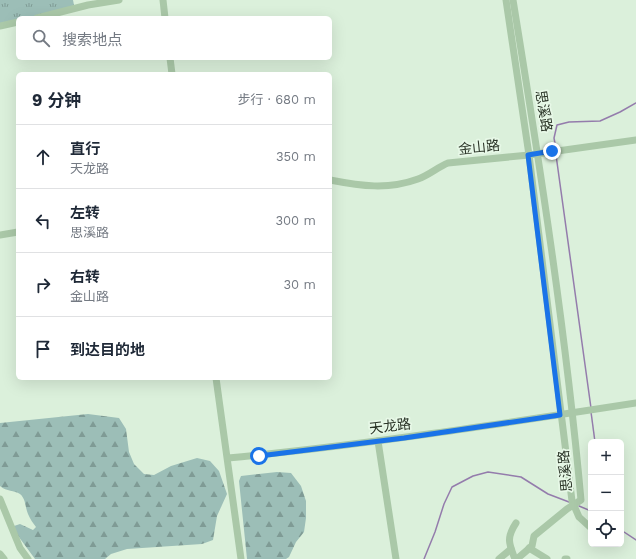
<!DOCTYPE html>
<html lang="zh">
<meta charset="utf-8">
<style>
:root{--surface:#fff;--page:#f2f2f3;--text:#1f2937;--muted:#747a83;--line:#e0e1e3}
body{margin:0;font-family:"Work Sans","Noto Sans SC",sans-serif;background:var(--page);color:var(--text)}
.controls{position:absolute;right:12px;bottom:12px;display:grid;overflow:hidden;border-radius:6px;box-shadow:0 4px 16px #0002}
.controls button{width:36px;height:36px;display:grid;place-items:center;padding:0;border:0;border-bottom:1px solid var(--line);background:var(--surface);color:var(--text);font:20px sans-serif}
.stop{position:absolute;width:12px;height:12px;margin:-9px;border:3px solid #1a73e8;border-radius:50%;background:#fff}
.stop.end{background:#1a73e8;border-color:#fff;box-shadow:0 1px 4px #0008}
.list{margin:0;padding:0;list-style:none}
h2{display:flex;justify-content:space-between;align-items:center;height:52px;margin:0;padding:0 16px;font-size:17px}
h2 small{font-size:13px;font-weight:400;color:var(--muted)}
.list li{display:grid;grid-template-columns:26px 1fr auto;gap:12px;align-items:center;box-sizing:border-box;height:64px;padding:0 16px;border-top:1px solid var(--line)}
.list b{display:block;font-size:15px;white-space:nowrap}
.list p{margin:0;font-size:13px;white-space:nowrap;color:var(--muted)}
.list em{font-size:13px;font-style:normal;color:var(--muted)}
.icon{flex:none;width:22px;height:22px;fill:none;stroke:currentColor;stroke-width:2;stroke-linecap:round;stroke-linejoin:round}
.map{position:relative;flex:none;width:636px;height:559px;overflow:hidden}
.search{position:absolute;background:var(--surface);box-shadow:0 4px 16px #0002;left:16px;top:16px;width:316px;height:44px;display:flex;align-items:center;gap:10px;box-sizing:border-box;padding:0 14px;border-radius:6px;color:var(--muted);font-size:15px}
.panel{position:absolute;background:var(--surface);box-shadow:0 4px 16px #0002;left:16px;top:72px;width:316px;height:308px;border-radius:6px}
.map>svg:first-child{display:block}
.grass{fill:url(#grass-tufts)}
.forest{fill:url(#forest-firs)}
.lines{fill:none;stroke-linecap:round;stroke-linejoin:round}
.stream{stroke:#947cac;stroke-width:1.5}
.minor{stroke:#aac8a8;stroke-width:7}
.route{stroke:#1a73e8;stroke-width:5}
.labels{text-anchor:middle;stroke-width:3.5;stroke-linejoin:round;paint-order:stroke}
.street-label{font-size:14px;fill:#2b3528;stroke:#e7f8e7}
</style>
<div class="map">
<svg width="636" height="559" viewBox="0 0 636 559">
<defs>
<pattern id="grass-tufts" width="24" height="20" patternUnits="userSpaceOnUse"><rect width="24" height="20" fill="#9cbeb7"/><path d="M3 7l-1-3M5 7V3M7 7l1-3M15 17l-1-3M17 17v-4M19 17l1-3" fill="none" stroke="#7f9b95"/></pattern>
<pattern id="forest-firs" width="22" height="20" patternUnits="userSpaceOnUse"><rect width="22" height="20" fill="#9cbeb7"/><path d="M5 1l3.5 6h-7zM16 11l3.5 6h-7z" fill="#7f9b95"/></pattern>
</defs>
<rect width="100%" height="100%" fill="#dbf0db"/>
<polygon class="grass" points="0,0 73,0 74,5 70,8 27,18 18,18 18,20 0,24"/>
<g class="forest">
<path d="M88,414L119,418L126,429L129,452L134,464L144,474L154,475L171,466L197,458L210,461L219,471L227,494L217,516L213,540L202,544L127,549L111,554L105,559H35L13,529L14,526L20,524L33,530L36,527C33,523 30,519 28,514C25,507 26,499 20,494C14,490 7,492 0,486V423Z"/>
<polygon points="277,472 291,473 301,486 306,501 306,518 304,532 296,542 289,557 286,559 247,559 239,481 241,476"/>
</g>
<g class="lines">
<g class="stream">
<polyline points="556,149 554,138 557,125 569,122 600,121 620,112 636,103"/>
<polyline points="556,155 591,408"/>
<polyline points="591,412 595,442"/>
<polyline points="579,506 591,511"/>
<polyline points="621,530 636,540"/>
<polyline points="424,559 435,532 444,504 452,487 473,476 488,472 521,477 548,494 569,502"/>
</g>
<g class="minor">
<polyline points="163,0 165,18"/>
<polyline points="506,0 529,155 572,501 579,517 591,528"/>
<path d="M513,0C540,166 566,333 581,500L567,509L534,536L532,546L517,559"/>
<polyline points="37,18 88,5 119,0"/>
<polyline points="0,26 18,22"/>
<polyline points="170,58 172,74"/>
<path d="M330,180C361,186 388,190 418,179C429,175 438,167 448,163L529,155L636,140"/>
<polyline points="0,235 18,232"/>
<polyline points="216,378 241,559"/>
<polyline points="378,441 396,559"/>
<path d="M228,458C364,445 500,424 636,403"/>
<polyline points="0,499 20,548 28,559"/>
<polyline points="529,548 547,559"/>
<polyline points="0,554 4,559"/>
<polyline points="499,559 511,549"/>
<path d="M515,559C509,544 506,538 516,523"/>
<polyline points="565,559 567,559"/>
</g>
</g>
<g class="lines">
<polyline class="route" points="259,456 404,438 560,415 528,155 552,151"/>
</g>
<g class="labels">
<g class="street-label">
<text transform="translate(544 111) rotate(81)" y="5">思溪路</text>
<text transform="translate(479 147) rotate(-6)" y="5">金山路</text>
<text transform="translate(390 426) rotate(-7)" y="5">天龙路</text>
<text transform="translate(565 471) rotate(-95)" y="5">思溪路</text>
</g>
</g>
</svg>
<div class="controls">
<button>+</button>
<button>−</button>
<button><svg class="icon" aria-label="locate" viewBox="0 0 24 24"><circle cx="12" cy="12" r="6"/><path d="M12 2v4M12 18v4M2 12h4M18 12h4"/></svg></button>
</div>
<div class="stop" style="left:259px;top:456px"></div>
<div class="stop end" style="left:552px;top:151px"></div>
<div class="search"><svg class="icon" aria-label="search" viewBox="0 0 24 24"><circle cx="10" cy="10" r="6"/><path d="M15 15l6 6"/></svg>搜索地点</div>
<section class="panel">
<h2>9 分钟<small>步行 · 680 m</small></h2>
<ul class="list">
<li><svg class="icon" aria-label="ahead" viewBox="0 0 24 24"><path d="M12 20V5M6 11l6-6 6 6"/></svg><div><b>直行</b><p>天龙路</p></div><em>350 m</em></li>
<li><svg class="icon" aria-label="left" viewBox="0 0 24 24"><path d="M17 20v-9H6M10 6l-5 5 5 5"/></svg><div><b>左转</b><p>思溪路</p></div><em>300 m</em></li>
<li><svg class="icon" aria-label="right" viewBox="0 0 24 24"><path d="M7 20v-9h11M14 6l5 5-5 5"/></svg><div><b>右转</b><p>金山路</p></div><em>30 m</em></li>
<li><svg class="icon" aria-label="arrive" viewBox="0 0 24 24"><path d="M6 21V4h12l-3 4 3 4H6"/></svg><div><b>到达目的地</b></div></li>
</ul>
</section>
</div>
